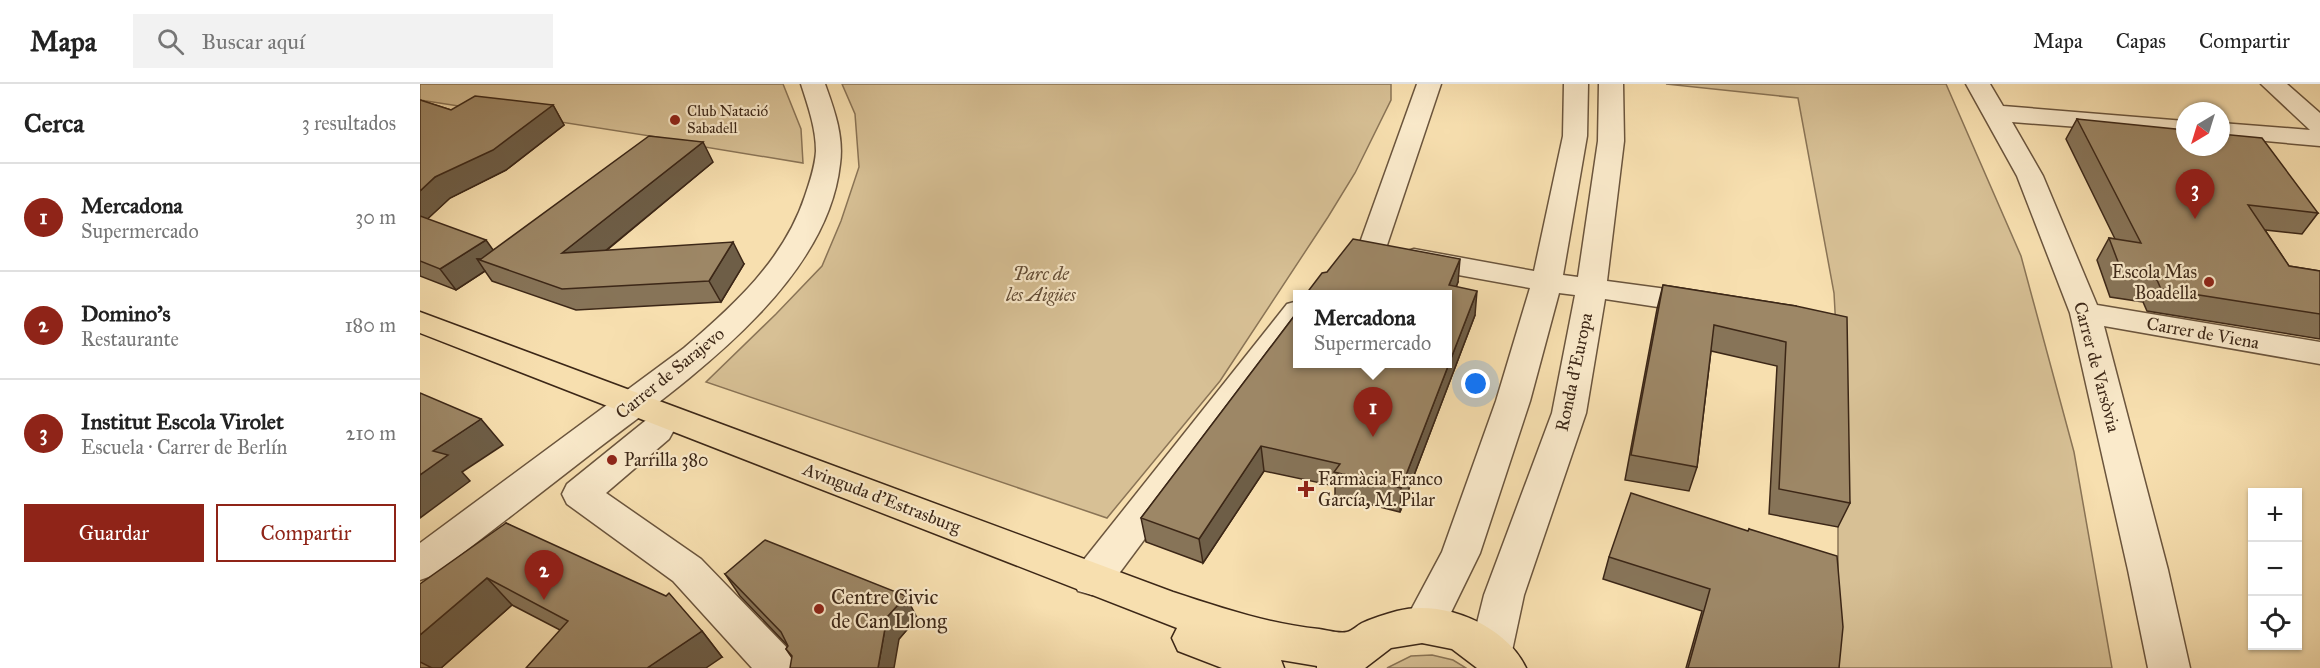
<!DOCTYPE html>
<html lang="es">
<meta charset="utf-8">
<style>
:root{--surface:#fff;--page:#f2f2f2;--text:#222;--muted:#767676;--line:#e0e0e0;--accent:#8f2418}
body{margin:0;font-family:"IM FELL Great Primer",serif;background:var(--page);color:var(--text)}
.controls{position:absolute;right:18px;bottom:18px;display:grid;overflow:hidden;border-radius:0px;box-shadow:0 2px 4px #0004}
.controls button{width:54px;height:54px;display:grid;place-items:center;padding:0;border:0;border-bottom:2px solid var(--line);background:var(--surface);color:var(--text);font:30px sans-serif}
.compass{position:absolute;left:1756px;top:18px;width:54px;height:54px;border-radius:50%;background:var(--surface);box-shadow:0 2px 4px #0004;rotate:218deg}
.you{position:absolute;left:1056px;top:300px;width:21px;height:21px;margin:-15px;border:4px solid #fff;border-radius:50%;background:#1a73e8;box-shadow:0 0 0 9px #1a73e833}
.badge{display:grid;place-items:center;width:39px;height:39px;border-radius:50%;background:var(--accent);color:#fff;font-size:20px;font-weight:700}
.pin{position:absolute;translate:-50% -50px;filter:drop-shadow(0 2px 3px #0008)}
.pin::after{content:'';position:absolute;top:32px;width:21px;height:18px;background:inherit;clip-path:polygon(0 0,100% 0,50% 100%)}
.popup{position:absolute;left:873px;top:206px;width:159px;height:78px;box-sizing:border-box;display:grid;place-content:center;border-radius:0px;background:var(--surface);filter:drop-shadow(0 2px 4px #0005);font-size:20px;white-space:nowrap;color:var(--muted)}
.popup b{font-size:22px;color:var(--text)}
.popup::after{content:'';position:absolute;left:50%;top:100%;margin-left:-12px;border:12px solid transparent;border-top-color:var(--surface)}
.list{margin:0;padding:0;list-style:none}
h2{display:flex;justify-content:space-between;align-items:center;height:78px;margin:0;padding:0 24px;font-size:26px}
h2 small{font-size:20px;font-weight:400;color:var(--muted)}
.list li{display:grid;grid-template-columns:39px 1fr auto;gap:18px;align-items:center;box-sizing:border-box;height:108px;padding:0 24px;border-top:2px solid var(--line)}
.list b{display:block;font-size:22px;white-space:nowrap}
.list p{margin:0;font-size:20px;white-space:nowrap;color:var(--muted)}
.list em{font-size:20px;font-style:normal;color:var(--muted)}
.actions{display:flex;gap:12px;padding:18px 24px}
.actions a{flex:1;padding:14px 0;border:2px solid var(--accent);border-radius:0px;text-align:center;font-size:21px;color:var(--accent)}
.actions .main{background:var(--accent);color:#fff}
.icon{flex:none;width:33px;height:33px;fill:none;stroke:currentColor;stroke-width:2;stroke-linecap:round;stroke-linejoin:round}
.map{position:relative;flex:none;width:1900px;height:584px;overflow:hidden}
header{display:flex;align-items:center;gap:36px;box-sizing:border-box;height:84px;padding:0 30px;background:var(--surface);border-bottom:2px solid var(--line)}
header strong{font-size:28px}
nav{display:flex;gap:33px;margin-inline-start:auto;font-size:21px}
.search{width:420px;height:54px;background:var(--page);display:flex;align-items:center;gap:15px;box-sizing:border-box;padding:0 21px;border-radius:0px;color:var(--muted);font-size:22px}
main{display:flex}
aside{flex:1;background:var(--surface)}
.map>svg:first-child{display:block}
.green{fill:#d7c095;stroke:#8a7456;stroke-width:1.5}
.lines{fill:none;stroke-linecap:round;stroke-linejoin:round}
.minor-casing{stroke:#6b553d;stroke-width:3}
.major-casing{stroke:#3c2717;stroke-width:3}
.minor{fill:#faeacb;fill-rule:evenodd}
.major{fill:#f7dfaf;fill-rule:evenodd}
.wall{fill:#877458;stroke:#3c2717;stroke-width:1.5}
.shaded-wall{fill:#6e5e47;stroke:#3c2717;stroke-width:1.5}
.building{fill:#9d8766;stroke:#3c2717;stroke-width:1.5}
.poi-dot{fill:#8f2418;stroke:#faeacb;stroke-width:2}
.labels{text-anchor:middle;stroke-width:4.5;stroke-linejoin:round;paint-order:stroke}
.far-poi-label{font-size:15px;fill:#3c2717;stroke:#faeacb;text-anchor:start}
.poi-label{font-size:18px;fill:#3c2717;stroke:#faeacb;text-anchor:start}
.park-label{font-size:18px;font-style:italic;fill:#634d36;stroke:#faeacb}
.street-label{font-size:18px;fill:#3c2717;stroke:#faeacb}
.near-poi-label{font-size:21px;fill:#3c2717;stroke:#faeacb;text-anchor:start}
</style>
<header>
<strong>Mapa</strong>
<div class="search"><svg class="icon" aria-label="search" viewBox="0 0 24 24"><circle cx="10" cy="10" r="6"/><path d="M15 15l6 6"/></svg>Buscar aquí</div>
<nav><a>Mapa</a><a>Capas</a><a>Compartir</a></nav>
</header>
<main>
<aside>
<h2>Cerca<small>3 resultados</small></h2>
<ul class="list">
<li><span class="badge">1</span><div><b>Mercadona</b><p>Supermercado</p></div><em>30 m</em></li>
<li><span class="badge">2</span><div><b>Domino's</b><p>Restaurante</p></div><em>180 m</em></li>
<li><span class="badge">3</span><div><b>Institut Escola Virolet</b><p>Escuela · Carrer de Berlín</p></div><em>210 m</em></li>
</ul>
<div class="actions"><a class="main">Guardar</a><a>Compartir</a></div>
</aside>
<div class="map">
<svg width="1900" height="584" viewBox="0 0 1900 584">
<rect width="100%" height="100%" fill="#f7dfaf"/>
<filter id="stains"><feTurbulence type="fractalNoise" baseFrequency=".00333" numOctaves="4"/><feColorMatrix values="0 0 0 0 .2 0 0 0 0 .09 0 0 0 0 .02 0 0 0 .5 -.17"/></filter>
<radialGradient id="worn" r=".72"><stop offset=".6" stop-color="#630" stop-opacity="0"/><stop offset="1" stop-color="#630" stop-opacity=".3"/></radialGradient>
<g class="green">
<polygon points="0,0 363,0 381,45 383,79 242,56 243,54 0,16"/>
<polygon points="422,0 971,0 971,16 935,89 908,133 800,297 687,434 286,298 356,230 402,182 421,137 439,83 435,30"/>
<polygon points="1246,0 1526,0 1601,172 1654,368 1692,584 1409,584 1418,493 1418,282 1414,209 1378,14"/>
<polygon points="1012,571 1033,576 1046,584 967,584 991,572"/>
</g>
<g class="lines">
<g class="minor-casing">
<g id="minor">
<path d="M381,0H405C414,25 424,52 420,80C407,201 265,298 176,366C122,408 68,450 14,491L0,496V459L264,264C314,221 364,176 385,112C390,97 395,83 396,67C396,44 388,22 381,0Z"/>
<polygon points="997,0 1021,0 965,167 961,173 951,176 941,173 937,167"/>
<polygon points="1144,0 1168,0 1167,52 1143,191 1158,193 1178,57 1179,0 1203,0 1204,57 1187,197 1284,210 1295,213 1299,220 1295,227 1284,230 1185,215 1166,329 1104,511 1092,567 1086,580 1075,584 1056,580 1050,567 1064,511 1132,329 1155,211 1139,209 1110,317 1060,469 1019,553 1004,559 989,553 983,541 1022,468 1076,317 1110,204 994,183 984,180 979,174 984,168 994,165 1114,187 1143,52"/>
<polygon points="1546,0 1570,0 1583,22 1765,37 1765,51 1592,38 1623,92 1677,221 1900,258 1900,280 1684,242 1748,486 1770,584 1728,584 1708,486 1650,229 1597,92"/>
<polygon points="1841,0 1867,0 1900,29 1900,62 1801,53 1801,39 1890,46"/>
<polygon points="878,217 878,249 686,507 672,511 658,507 652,495 658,483 867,220"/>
<polygon points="237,333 249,337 254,346 249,355 186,409 281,475 374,571 380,584 332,584 253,497 147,420 142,410 147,400 225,337"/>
</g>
</g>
<g class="major-casing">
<path id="major" d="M0,228L753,508C802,524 849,540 899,545C907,546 919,550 927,548C932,547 938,541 942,539C953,534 966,530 977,527C1023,515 1086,541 1106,584H1057L1032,565L1002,559L971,564L945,584H897V582L861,576L864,584H802L758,567L752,554L757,544L0,249Z"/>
</g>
<use href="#minor" class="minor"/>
<use href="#major" class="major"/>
</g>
<g class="wall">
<polygon points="0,16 31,26 133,21 144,41 86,86 30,114 7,135 73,166 293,78 186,167 324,180 301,218 156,226 72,197 65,187 36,206 0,192"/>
<polygon points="1657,35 1898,129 1882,150 1845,146 1869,182 1900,187 1900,255 1727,227 1723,218 1690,213 1677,176 1689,154 1695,155 1646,55"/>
<polygon points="1038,198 1036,203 1055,231 980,428 915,412 915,402 844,387 783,479 726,458 721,434 878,227"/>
<polygon points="1243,201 1376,222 1430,419 1418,443 1349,430 1357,282 1291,267 1277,383 1269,407 1205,396 1237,225"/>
<polygon points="86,439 282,547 302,573 140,546 92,521 21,584"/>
<polygon points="1329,445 1419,584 1266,584 1282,527 1183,495 1189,473 1328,447"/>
<polygon points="305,490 497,534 479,555 372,574 366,565 368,562 367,561 320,512"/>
</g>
<g class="shaded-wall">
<polygon points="133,21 144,41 86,86 30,114 0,142 0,107 15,93"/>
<polygon points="283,58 293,78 156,191 142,169"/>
<polygon points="66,156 81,177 57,175 65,187 36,206 20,185"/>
<polygon points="313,158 324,180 301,218 289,197"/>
<polygon points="1040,175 1038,198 1028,224 1029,201"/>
<polygon points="1057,207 1055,231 980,428 981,404"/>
<polygon points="61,335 83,361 42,388 50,397 0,434 0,391 13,367"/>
<polygon points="841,362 844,387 783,479 779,455"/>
<polygon points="67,494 92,521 21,584 0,584 0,551"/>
<polygon points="486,512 497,534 479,555 474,584 458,584 467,533"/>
<polygon points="282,547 302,573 286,584 227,584"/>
</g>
<g class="building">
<polygon points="55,12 133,21 73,66 15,93 0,107 0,16 31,26"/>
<polygon points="1657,35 1765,46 1765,63 1801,63 1801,50 1842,54 1898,129 1828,121 1869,182 1900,187 1900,230 1741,205 1737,196 1703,191 1689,154 1721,159"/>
<polygon points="229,52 283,58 142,169 313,158 289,197 142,205 57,175 61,175"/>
<polygon points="0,132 66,156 20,185 0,177"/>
<polygon points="933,155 1040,175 1029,201 1057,207 981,404 914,388 920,380 841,362 779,455 721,434 878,227 878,279 1028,279 1028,210 886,210 902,189 907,188"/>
<polygon points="1243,201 1376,222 1427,233 1430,419 1359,405 1366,258 1294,241 1277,383 1211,371"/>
<polygon points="0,309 61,335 13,367 28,371 0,391"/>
<polygon points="1211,409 1328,447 1329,445 1417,472 1423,543 1419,584 1268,584 1290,505 1189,473"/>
<polygon points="86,439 246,512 249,509 282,547 227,584 106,584 148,537 67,494 0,551 0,500"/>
<polygon points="345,456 486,512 467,533 458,584 370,584 372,572 366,565 368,562 361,548 305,490"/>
<polygon points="0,578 12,584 0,584"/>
</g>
<g class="poi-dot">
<circle cx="255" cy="36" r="6"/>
<circle cx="1789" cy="198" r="6"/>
<circle cx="192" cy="376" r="6"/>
<path d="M883 396h6v6h6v6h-6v6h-6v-6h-6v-6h6z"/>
<circle cx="399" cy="525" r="6"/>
</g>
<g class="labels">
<g class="far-poi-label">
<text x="267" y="32">Club Natació<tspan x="267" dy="17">Sabadell</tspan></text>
</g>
<g class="poi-label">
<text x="1777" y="194" text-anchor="end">Escola Mas<tspan x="1777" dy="21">Boadella</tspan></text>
<text x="204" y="382">Parrilla 380</text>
<text x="898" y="401">Farmàcia Franco<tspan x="898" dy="21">García, M. Pilar</tspan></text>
</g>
<g class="park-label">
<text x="621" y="196">Parc de<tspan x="621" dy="21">les Aigües</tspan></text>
</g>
<g class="street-label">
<text transform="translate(1783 249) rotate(10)" y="6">Carrer de Viena</text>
<text transform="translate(1677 283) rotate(75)" y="6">Carrer de Varsòvia</text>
<text transform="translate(1154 288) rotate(-78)" y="6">Ronda d'Europa</text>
<text transform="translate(250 289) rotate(-39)" y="6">Carrer de Sarajevo</text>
<text transform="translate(462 414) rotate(21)" y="6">Avinguda d'Estrasburg</text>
</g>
<g class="near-poi-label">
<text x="411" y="520">Centre Civic<tspan x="411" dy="24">de Can Llong</tspan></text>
</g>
</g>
<rect width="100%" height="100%" filter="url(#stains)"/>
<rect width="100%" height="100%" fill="url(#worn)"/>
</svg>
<div class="controls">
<button>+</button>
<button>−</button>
<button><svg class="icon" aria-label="locate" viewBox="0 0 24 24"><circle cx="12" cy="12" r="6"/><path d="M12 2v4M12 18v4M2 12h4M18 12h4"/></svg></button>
</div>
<svg class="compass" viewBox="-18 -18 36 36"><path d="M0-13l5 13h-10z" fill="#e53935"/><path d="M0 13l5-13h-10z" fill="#767676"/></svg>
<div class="you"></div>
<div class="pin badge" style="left:953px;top:353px">1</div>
<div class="popup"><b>Mercadona</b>Supermercado</div>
<div class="pin badge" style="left:124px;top:516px">2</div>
<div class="pin badge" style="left:1775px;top:135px">3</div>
</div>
</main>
